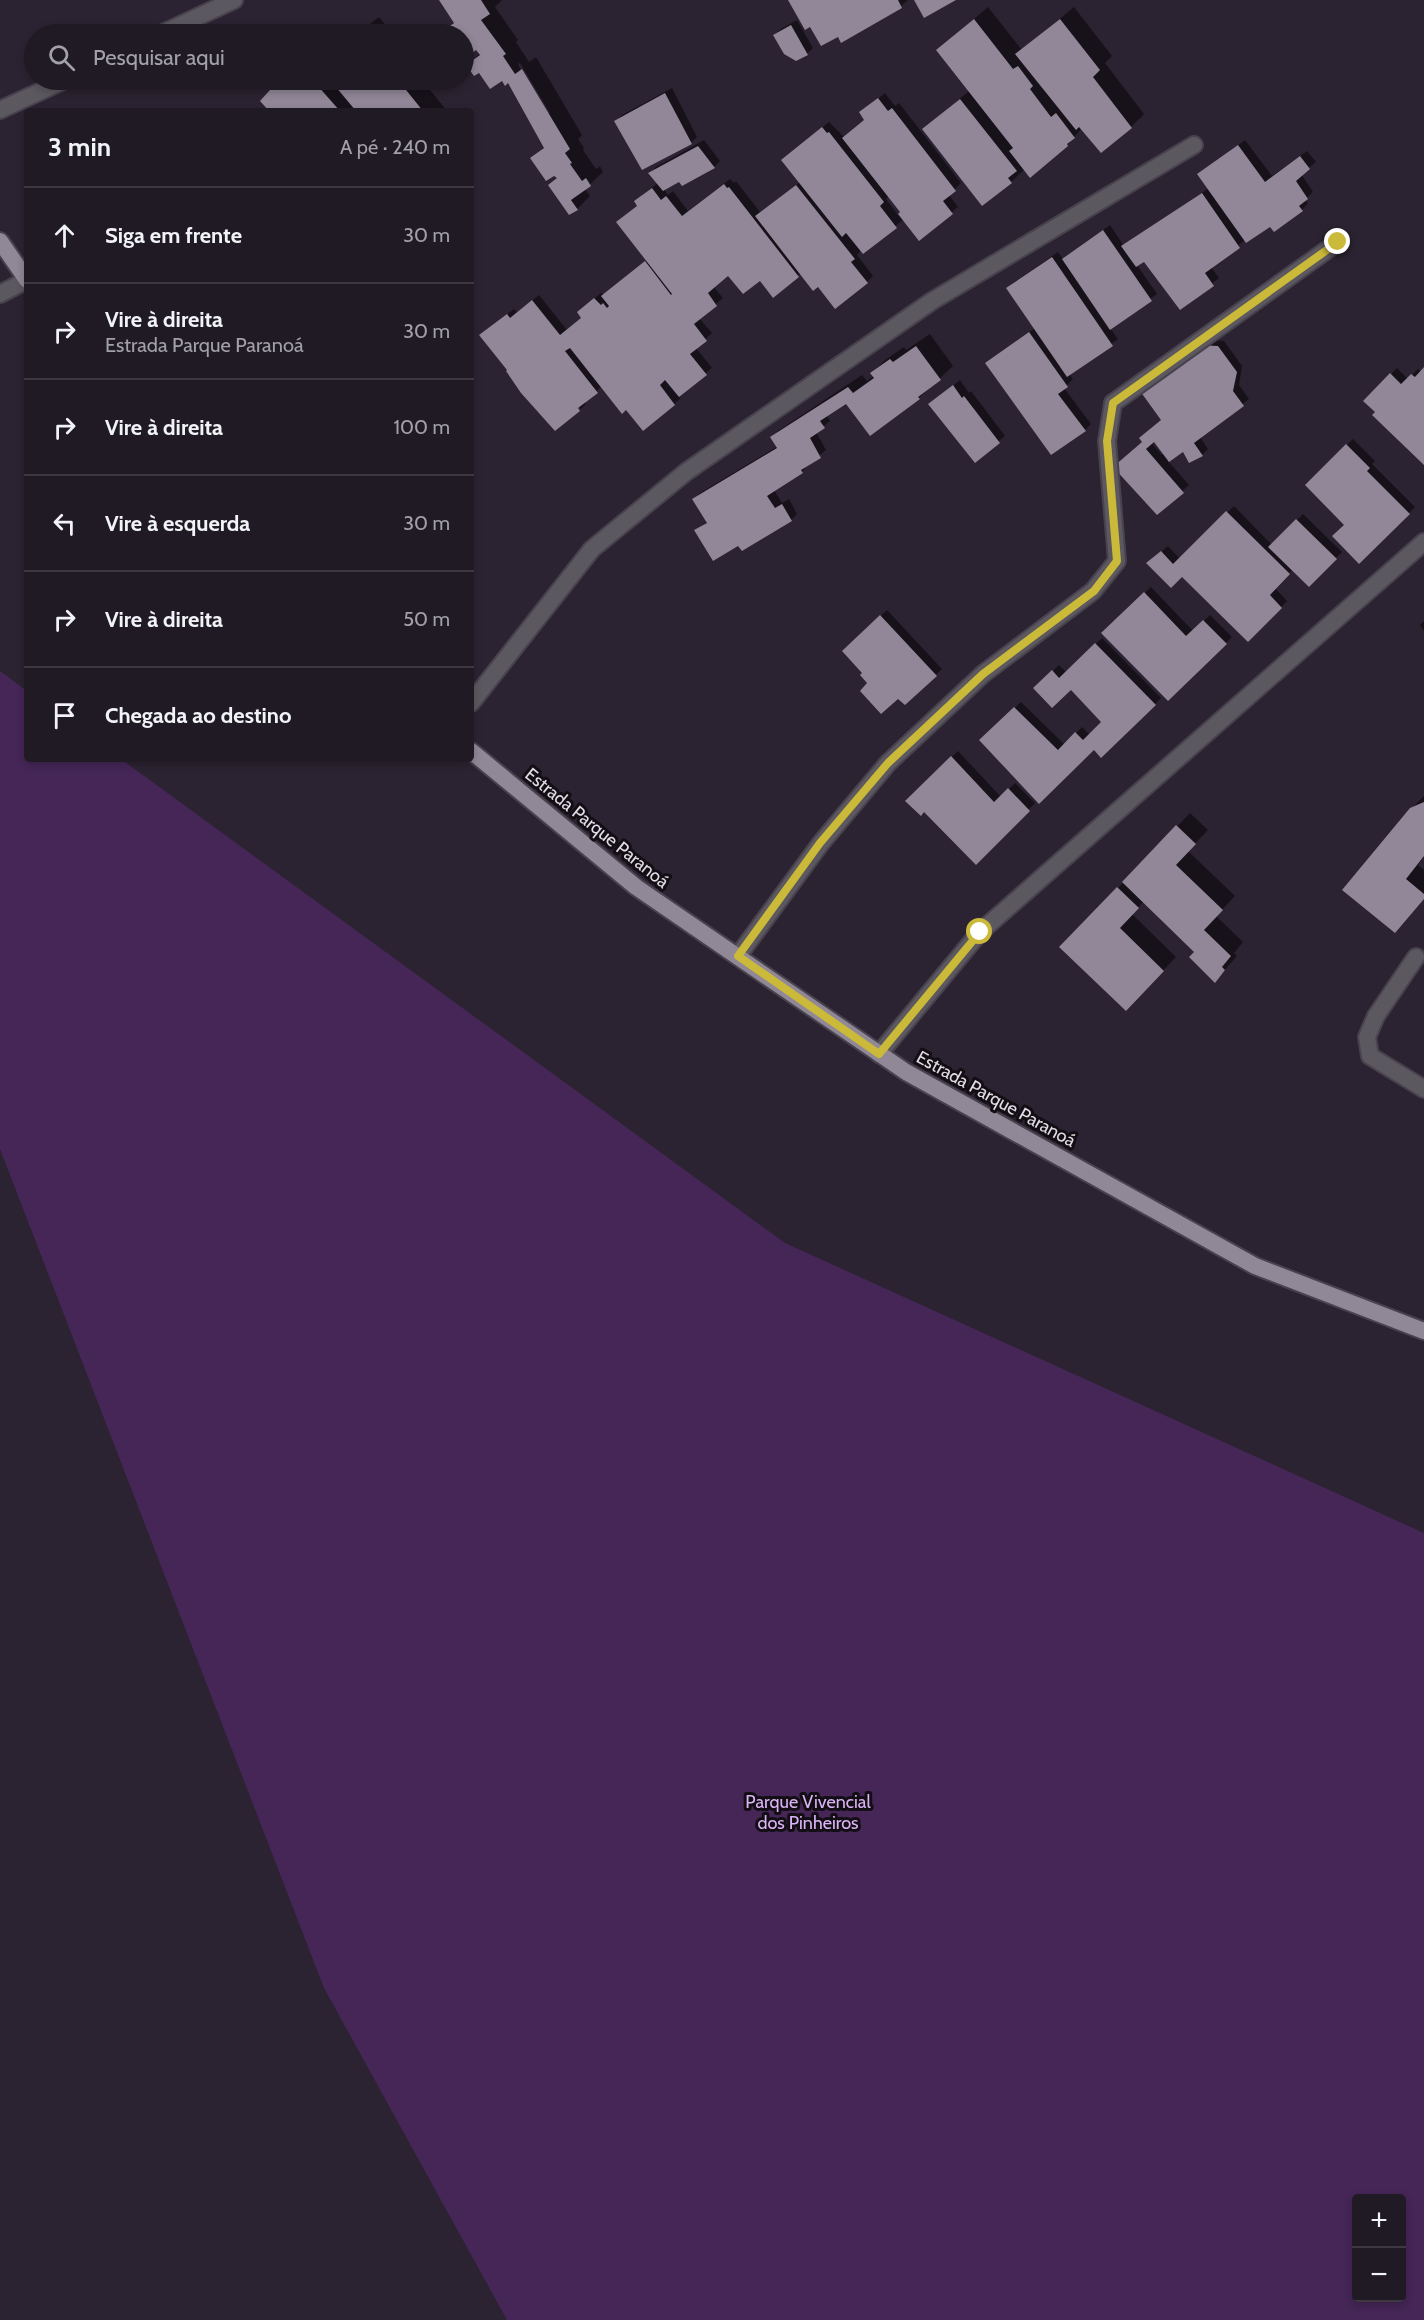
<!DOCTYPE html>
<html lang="pt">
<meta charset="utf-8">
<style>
:root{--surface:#201a25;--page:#2d2732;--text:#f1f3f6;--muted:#a2a1a7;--line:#3d3842}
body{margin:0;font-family:Cabin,sans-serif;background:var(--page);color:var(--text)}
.controls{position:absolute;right:18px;bottom:18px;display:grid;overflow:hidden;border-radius:6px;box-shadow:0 3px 9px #0003}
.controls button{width:54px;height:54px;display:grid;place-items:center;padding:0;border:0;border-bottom:2px solid var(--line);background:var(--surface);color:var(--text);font:30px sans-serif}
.stop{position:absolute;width:18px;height:18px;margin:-14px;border:4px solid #cbb939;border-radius:50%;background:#fff}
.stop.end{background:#cbb939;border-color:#fff;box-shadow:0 2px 6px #0008}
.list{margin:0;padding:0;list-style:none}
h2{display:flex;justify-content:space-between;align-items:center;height:78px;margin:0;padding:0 24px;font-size:26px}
h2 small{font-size:20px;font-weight:400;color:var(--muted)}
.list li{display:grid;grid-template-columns:39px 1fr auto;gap:18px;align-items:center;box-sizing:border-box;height:96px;padding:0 24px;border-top:2px solid var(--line)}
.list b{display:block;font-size:22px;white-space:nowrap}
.list p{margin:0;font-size:20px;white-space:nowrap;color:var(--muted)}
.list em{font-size:20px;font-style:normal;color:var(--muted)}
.icon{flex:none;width:33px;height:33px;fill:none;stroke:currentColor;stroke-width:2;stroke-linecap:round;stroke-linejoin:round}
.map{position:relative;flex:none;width:1424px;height:2320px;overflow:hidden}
.search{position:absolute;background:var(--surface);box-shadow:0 3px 9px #0003;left:24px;top:24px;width:450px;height:66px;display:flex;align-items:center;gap:15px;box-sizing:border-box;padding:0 21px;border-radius:33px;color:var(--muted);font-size:22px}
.panel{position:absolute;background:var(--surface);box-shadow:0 3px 9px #0003;left:24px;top:108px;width:450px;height:654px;border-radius:6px}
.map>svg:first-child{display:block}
.green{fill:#452657;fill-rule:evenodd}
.shadow{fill:#0007;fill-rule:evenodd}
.building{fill:#918798}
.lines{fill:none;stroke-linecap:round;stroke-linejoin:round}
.minor-casing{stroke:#48414e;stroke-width:20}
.tertiary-casing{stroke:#48414e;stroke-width:20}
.primary-casing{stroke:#48414e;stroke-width:20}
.minor{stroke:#5c585f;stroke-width:16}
.tertiary{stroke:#5c585f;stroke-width:16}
.primary{stroke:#908896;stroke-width:16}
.route{stroke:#cbb939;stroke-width:8}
.labels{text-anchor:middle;stroke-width:6;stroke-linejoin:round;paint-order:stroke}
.street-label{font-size:18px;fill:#e1dce5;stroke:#120e14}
.park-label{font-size:18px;fill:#dab3f5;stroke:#120e14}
</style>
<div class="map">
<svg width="1424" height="2320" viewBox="0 0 1424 2320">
<rect width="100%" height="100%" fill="#2b2331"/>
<path class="green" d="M0,671L27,691V759H121L785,1243L1424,1533V2320H507L324,1988L0,1149ZM1356,2198H1402V2298H1356Z"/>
<g class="shadow">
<path d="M442,0H502L495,7L518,40L516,42L529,62L536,57L582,135L578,139L584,148L583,150L596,169L600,166L603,172L585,189L590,196L577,209L570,213L558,177L532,159L545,146L509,81L468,65L480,53L476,48L464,57V34H447L445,31L455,21ZM520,63L550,113L547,114L521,71L518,64Z"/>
<polygon points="790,0 908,0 901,6 842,41 839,35 810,25"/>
<polygon points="988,7 1022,50 1074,7 1112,56 1105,63 1144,114 1131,127 1082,128 1067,145 1025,169 1011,182 983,204 924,129 970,90 938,50"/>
<polygon points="379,17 393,34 357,34"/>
<polygon points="797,20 813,48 807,54 774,35 781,29"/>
<polygon points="280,80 422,80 447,111 271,111 272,91 270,90"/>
<polygon points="672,88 697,137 691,143 616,121 622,115"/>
<path d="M885,93L895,106L899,103L961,183L949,195L958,207L919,239L904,219L863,252L861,250L857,255L873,276L867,282L818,285L801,273L773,295L761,279L728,274L713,286L723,298L699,318L712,333L696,348L712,368L678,395L681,398L674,404L602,386L584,402L586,404L581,409L575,401L488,329L514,309L517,312L539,295L567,330L583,317L585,306L601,293L604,295L647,260L639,205L642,195L658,183L650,173L656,167L704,140L720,161L714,167L682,184L680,180L664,189L668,195L673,191L688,211L730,179L734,183L736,181L760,212L800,182L790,154L829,122L844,137L866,119L861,112ZM889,196L902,212L898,215L886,199Z"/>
<polygon points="1245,140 1272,176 1307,151 1316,162 1301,174 1313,192 1305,200 1308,203 1302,210 1270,224 1246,239 1211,267 1219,278 1180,308 1144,260 1137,265 1157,294 1110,328 1118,339 1069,374 1073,379 1064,388 1091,424 1085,430 987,363 1035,328 1008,288 1014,282 1058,252 1063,259 1110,225 1124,246 1209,188 1199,174"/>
<polygon points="930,334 953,366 919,398 870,434 846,402 826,415 830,421 816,432 826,450 807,465 802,472 774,490 782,503 789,499 797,514 791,520 739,544 696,531 708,521 694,499 700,493 778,446 772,437 778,431 862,375 867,381 874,376 872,373 885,360 904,347 906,350"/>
<path d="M1204,339L1224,341L1242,366L1239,385L1249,399L1200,437L1208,449L1202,455L1184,450L1168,461L1189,485L1157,513L1143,441L1163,419ZM1154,440L1164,453L1162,455L1151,442Z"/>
<polygon points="1397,368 1408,379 1418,369 1422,372 1424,369 1424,463 1365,401"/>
<polygon points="960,380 969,393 971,391 1005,436 975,461 937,398"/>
<polygon points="1353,439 1375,461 1372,464 1415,507 1359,562 1346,524 1307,485"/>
<polygon points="1234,506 1272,545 1303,514 1342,552 1309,585 1293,569 1275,588 1287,601 1248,640 1182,575 1155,557 1168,546 1180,559"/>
<polygon points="1151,587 1193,631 1210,615 1232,637 1168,699 1103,633"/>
<polygon points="887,610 942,669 905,703 898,697 869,683 864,673 844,651"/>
<polygon points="1424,621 1424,631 1420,625"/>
<polygon points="1102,638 1161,698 1101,756 1094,748 1039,802 981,740 1021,702 1065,745 1082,727 1090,735 1103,722 1071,688 1035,688 1059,665 1066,672"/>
<polygon points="958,751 1001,797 1015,783 1035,803 976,863 924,811 907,801"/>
<polygon points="1424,796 1424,857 1418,865 1424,870 1424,899 1395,931 1411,809"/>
<polygon points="1190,813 1208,830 1188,851 1235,896 1216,916 1243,942 1234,953 1237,956 1215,981 1196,951 1144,901 1132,914 1176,957 1139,996 1061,947"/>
</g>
<g class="building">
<polygon points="439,0 481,0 490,14 481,20 506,54 503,56 515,74 522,69 570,149 565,153 572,163 570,164 582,181 586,178 591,186 571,200 578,210 569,215 548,185 557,178 554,176 546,181 530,158 544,148 508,83 505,86 502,81 490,89 479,73 474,76 466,65 480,55 476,50 464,59 464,34 445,34 443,31 454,23"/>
<polygon points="788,0 898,0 902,8 841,43 838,37 821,46 810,27 805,30"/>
<polygon points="914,0 956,0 924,18"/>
<polygon points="974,19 1013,69 1018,66 1033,86 1030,89 1051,117 1056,113 1075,138 1067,144 1068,146 1030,178 1009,151 1013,148 936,50"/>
<polygon points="1060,19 1100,70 1093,77 1132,128 1101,153 1079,127 1076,130 1015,54"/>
<polygon points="791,25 808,55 796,61 784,54 773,35"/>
<polygon points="279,80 319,80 322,82 317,85 340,111 269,111 260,101"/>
<polygon points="330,80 398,80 423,111 356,111"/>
<polygon points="665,93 692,144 642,170 614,121"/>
<polygon points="878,98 888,111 892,108 956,191 943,201 953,214 919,241 898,214 900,212 842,138 864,120 859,112"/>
<polygon points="960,99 1017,171 1008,178 1012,183 982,206 922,129"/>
<polygon points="822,127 827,133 829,132 884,202 880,206 897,228 863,254 846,233 842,237 781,160"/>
<polygon points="1238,145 1265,182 1300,156 1310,169 1296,181 1308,199 1299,206 1303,211 1274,232 1270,227 1246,243 1197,174"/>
<polygon points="698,146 715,168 682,186 679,182 663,191 648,173"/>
<polygon points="724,184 727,188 729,187 799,277 773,298 760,281 743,294 728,276 708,293 717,306 694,324 707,341 690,354 707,375 679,397 665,380 660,385 675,405 643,431 626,410 622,414 570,348 565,351 598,393 578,408 580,411 555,431 521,393 506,371 507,370 479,335 507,314 510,318 532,300 560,335 581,318 577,312 594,298 601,305 603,303 607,308 609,306 601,296 645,261 671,295 672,294 616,222 637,206 634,201 652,188 661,200 666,196 682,216"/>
<polygon points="796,185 855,259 851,262 868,283 835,309 818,287 813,291 755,216"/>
<polygon points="1202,193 1240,248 1205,273 1214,286 1180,310 1144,262 1136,267 1121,246"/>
<polygon points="1103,230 1152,301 1110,330 1062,259"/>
<polygon points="1052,257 1113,346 1067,377 1006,288"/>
<polygon points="1029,332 1068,387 1058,394 1086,431 1051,455 985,363"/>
<polygon points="1197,345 1218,346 1237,372 1233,391 1244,406 1194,443 1203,456 1189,463 1183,452 1169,462 1154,442 1146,449 1184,493 1157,515 1113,467 1142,442 1139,438 1161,420 1135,384"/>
<polygon points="916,346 941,380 918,397 920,399 870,436 846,404 820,421 825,428 810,438 821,458 801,470 803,473 767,496 775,508 782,504 792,521 742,551 738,546 713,561 694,530 707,523 692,499 777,448 770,437 848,387 853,393 874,378 870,373 890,359 893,362"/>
<polygon points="1424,367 1424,465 1372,415 1375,412 1363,401 1390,373 1401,384 1411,374 1415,377"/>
<polygon points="953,385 962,398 964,396 1000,443 975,463 928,404"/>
<polygon points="1346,444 1370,468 1367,471 1410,514 1359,564 1332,536 1344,525 1305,485"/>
<polygon points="1226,511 1290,574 1270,595 1282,608 1248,642 1182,577 1171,588 1146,563 1161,551 1173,564"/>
<polygon points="1296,519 1337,559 1309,587 1268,547"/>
<polygon points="1144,592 1186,636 1203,620 1227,644 1168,701 1101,633"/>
<polygon points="880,615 937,676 905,705 898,699 881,714 860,691 867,683 860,675 862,673 842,651"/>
<polygon points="1095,643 1156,705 1101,758 1094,750 1039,804 979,740 1014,707 1058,750 1075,732 1083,740 1101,722 1071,690 1052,708 1033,688 1052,670 1059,678"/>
<polygon points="951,756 994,802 1008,788 1030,811 976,865 924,812 921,816 905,801"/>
<polygon points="1424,802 1424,856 1406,879 1424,894 1424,899 1395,933 1342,890 1410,808"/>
<polygon points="1176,825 1196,844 1176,865 1223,910 1204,930 1231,956 1222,967 1225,970 1215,983 1189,957 1194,952 1122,882"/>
<polygon points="1117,887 1139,908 1120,928 1164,971 1126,1011 1059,947"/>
</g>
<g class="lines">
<g class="minor-casing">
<g id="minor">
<polyline points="161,34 234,0"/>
<polyline points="0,110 65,80"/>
<polyline points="471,703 592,549 686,472 932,301 1194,145"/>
<polyline points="738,956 821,843 888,763 983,674 1093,591 1117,561 1107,441 1113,403 1338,242"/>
<polyline points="1416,957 1376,1016 1367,1037 1370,1056 1424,1089"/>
<polyline points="879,1054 980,932 1424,542"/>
</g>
</g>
<g class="tertiary-casing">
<polyline id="tertiary" points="0,294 27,280"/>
</g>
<g class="primary-casing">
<g id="primary">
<polyline points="0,241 27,280"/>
<polyline points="471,751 636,887 906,1072 1255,1266 1424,1331"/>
</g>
</g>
<use href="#minor" class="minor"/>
<use href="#tertiary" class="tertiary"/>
<use href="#primary" class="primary"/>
</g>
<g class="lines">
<polyline class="route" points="980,932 879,1054 738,956 820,843 888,763 983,674 1094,591 1117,561 1107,441 1113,403 1338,242"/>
</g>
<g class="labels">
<g class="street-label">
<text transform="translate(597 828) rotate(39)" y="6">Estrada Parque Paranoá</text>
<text transform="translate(996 1099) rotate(29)" y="6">Estrada Parque Paranoá</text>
</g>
<g class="park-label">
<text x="808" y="1808">Parque Vivencial<tspan x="808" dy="21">dos Pinheiros</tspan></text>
</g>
</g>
</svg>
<div class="controls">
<button>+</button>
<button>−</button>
</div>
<div class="stop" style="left:980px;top:932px"></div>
<div class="stop end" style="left:1338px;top:242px"></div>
<div class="search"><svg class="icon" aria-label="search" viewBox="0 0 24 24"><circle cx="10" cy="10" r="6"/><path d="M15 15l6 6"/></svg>Pesquisar aqui</div>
<section class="panel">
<h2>3 min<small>A pé · 240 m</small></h2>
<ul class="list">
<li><svg class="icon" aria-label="ahead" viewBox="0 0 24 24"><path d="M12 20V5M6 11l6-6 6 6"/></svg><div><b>Siga em frente</b></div><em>30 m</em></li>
<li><svg class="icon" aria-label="right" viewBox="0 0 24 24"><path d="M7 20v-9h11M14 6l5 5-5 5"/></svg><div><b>Vire à direita</b><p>Estrada Parque Paranoá</p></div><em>30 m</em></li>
<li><svg class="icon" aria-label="right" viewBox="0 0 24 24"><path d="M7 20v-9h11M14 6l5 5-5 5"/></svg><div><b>Vire à direita</b></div><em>100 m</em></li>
<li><svg class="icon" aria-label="left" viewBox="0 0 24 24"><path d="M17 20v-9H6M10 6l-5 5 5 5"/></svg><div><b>Vire à esquerda</b></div><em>30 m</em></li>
<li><svg class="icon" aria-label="right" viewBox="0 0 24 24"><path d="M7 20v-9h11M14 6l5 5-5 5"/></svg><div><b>Vire à direita</b></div><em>50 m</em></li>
<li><svg class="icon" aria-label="arrive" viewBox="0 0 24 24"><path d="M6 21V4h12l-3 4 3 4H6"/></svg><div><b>Chegada ao destino</b></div></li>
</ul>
</section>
</div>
